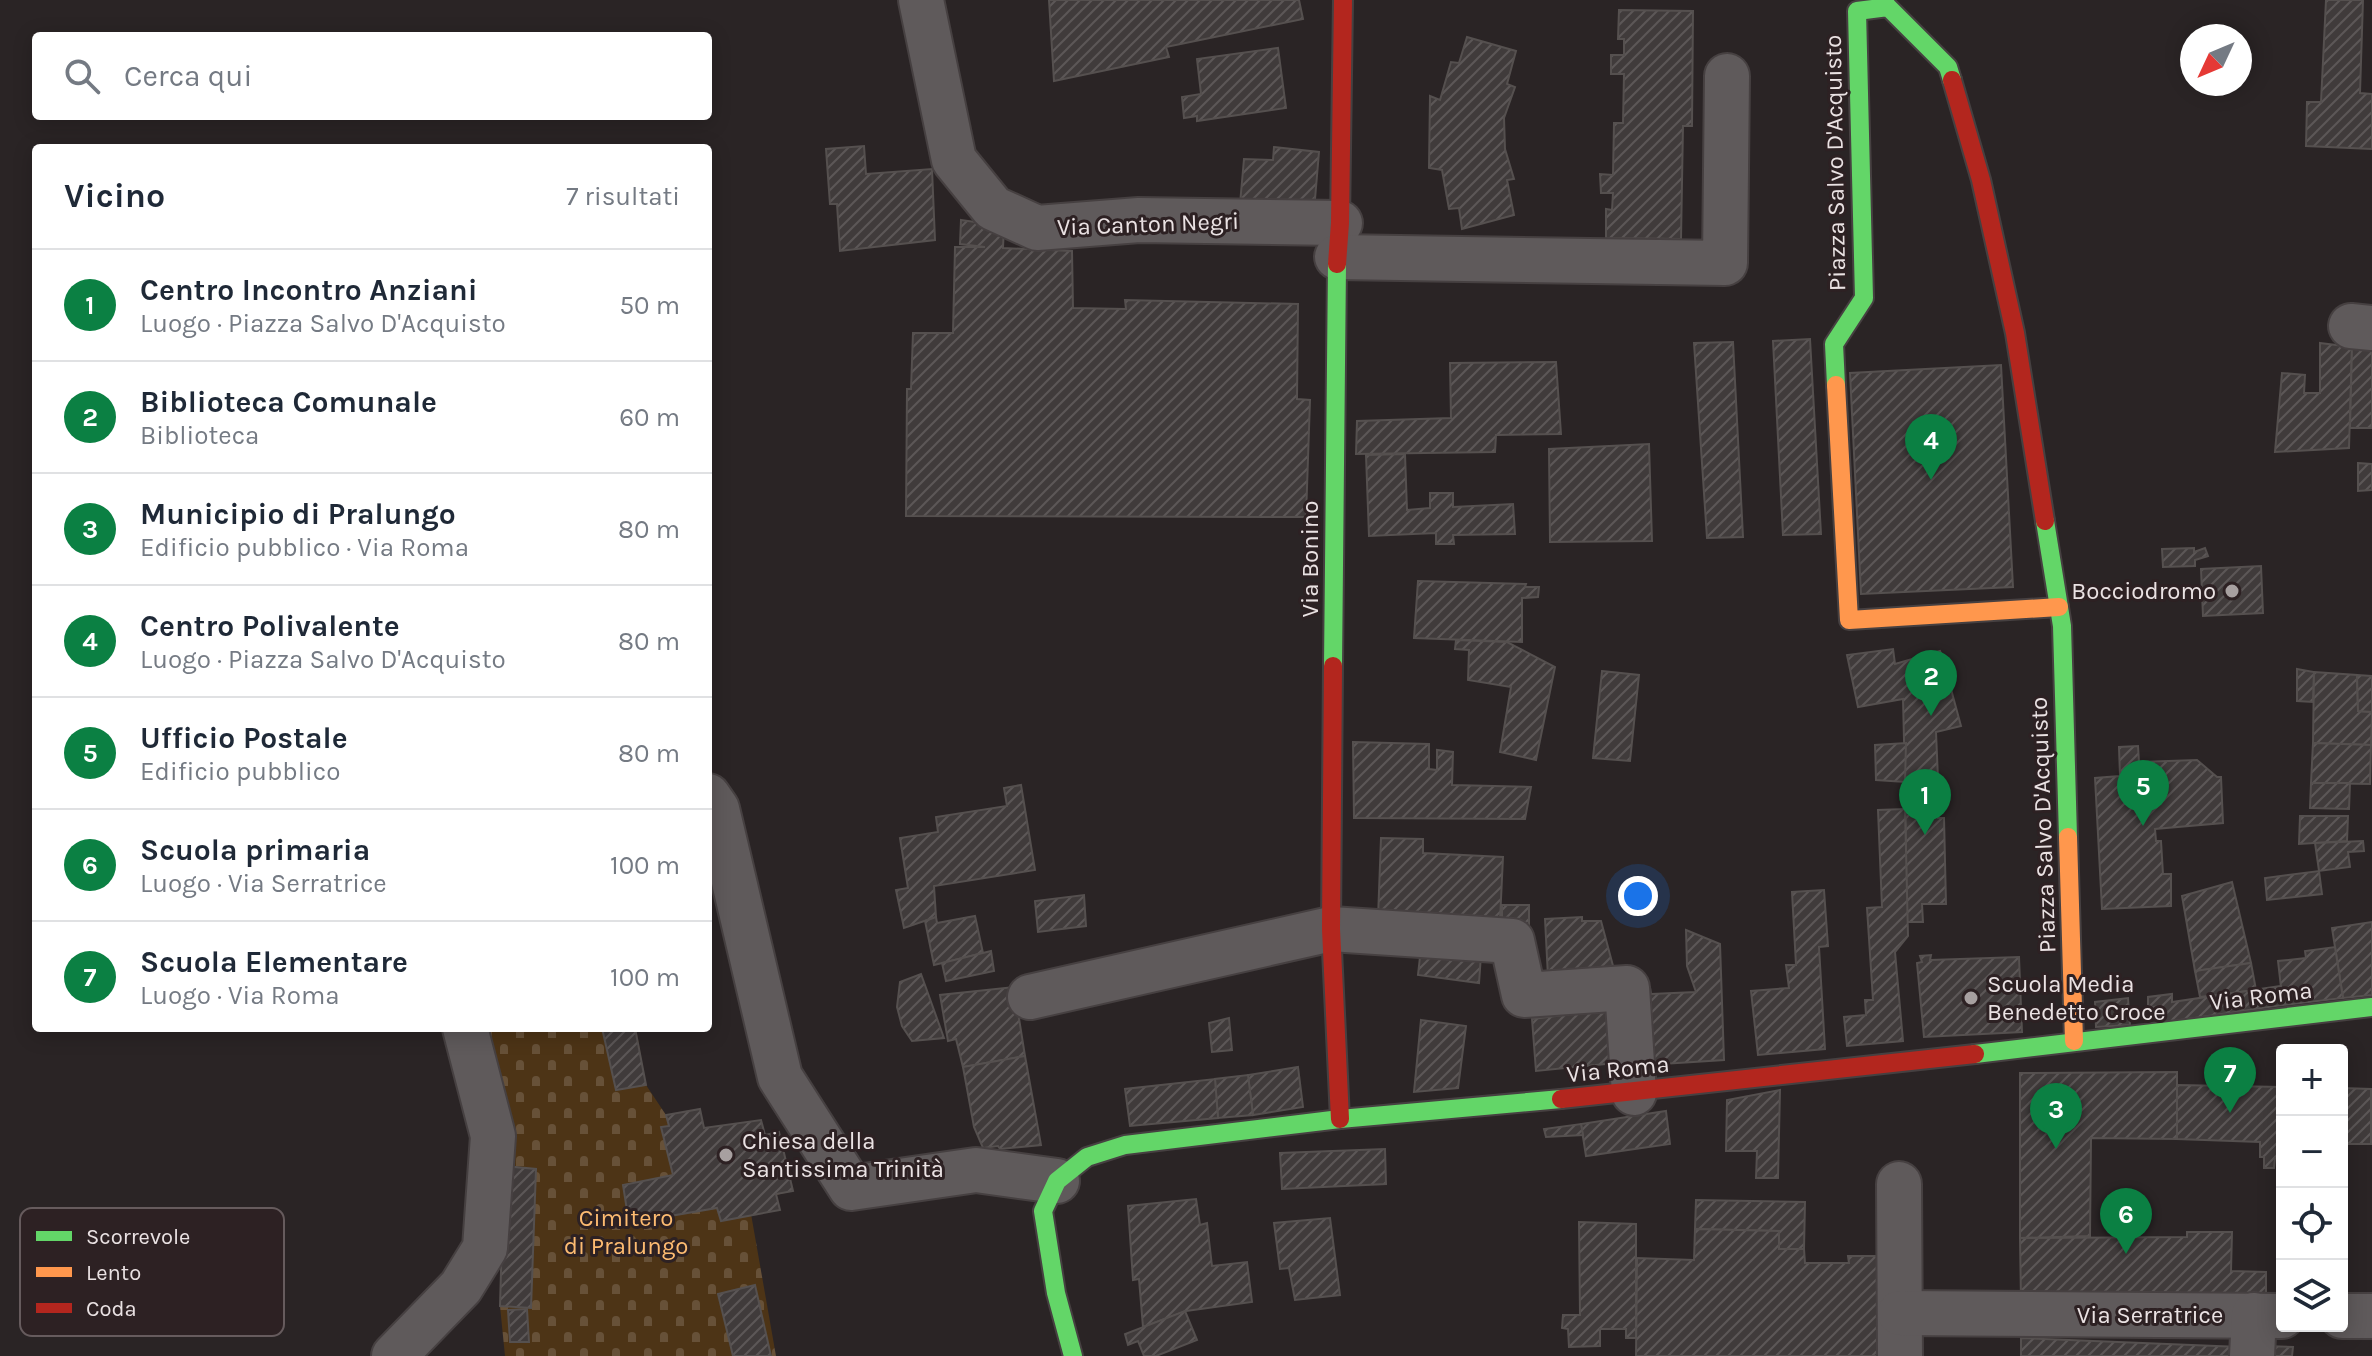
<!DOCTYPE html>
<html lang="it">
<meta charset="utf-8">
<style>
:root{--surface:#fff;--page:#f6f6f7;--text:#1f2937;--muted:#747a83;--line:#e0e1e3;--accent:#0b8043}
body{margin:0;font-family:Karla,sans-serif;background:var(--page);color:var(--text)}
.controls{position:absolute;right:24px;bottom:24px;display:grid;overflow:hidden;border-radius:8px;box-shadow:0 4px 20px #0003}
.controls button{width:72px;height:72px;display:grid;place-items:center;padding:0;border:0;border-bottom:2px solid var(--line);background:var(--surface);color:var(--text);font:40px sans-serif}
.compass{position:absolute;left:2180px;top:24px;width:72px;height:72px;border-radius:50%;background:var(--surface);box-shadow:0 4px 20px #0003;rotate:226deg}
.you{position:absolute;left:1638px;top:896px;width:28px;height:28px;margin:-20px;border:6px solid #fff;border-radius:50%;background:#1a73e8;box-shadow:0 0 0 12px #1a73e833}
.badge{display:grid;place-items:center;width:52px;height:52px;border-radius:50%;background:var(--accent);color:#fff;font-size:26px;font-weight:700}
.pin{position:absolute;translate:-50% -66px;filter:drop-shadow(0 2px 4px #0008)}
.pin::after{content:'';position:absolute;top:42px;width:28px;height:24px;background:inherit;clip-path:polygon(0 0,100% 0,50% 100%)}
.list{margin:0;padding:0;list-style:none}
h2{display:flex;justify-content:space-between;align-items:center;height:104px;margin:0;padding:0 32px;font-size:34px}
h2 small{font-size:26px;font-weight:400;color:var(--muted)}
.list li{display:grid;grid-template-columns:52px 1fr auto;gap:24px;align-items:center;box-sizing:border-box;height:112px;padding:0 32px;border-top:2px solid var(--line)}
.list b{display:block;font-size:30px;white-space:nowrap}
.list p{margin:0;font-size:26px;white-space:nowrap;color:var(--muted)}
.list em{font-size:26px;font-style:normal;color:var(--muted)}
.icon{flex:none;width:44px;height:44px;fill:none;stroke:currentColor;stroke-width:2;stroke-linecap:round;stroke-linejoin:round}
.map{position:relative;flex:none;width:2372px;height:1356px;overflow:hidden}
.search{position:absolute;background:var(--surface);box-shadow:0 4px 20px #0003;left:32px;top:32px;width:680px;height:88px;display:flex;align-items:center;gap:20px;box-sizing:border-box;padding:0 28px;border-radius:8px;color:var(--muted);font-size:30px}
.panel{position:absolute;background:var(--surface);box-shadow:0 4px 20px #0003;left:32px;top:144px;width:680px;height:888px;border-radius:8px}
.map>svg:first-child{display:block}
.cemetery{fill:url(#cemetery-stones)}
.building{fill:url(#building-hatch);stroke:#55504f;stroke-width:2}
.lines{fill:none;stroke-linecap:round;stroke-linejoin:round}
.street-casing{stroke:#464041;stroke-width:48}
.fast-casing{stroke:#464041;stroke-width:22}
.slow-casing{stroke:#464041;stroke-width:22}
.jam-casing{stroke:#464041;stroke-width:22}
.street{stroke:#5f5a5b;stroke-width:44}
.fast{stroke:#63d668;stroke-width:18}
.slow{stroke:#ff974d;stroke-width:18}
.jam{stroke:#b3261e;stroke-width:18}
.poi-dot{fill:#a7a0a0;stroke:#2d2123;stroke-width:3}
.labels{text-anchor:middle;stroke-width:6;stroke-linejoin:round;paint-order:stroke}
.street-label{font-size:24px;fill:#eae2e3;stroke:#2d2123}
.poi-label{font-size:24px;fill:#eae2e3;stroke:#2d2123;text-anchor:start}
.park-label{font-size:24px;fill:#fdbb71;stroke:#2d2123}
.key{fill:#2d2123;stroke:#665b5d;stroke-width:2}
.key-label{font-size:22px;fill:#eae2e3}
</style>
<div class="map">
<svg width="2372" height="1356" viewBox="0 0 2372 1356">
<defs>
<pattern id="cemetery-stones" width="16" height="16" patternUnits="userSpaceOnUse" patternTransform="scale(2)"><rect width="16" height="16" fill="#4d3416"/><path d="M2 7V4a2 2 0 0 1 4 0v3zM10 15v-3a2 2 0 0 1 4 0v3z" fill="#675138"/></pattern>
<pattern id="building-hatch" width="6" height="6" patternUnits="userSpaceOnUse" patternTransform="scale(2)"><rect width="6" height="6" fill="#403b3b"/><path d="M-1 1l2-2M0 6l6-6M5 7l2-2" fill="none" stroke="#5c5757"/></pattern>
</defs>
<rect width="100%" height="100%" fill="#2a2425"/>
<polygon class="cemetery" points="477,1028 636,1028 646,1085 666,1115 700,1109 704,1128 761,1120 765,1135 779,1132 793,1191 776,1195 780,1210 751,1214 776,1356 505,1356 500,1306 504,1166"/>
<g class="building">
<polygon points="1049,0 1299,0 1303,19 1166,47 1169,57 1054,81"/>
<polygon points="2326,0 2363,0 2360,93 2372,94 2372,149 2306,146 2307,102 2321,102"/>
<polygon points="1619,10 1693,11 1692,126 1683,126 1681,239 1606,238 1606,209 1612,210 1613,193 1601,193 1600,174 1613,175 1614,123 1623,123 1624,74 1611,74 1611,55 1624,55 1624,39 1618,39"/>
<polygon points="1467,37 1516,51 1507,84 1515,87 1504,118 1505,149 1514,179 1507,180 1514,215 1462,229 1459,208 1449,209 1442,170 1429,168 1430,96 1440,100 1451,62 1459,63"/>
<polygon points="1278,48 1286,108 1197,121 1197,116 1184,118 1182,97 1201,94 1197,59"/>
<polygon points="864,146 866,174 932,169 935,240 840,251 837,204 830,204 826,149"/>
<polygon points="1274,147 1319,152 1314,211 1240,204 1244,159 1273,160"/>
<polygon points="961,220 1004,226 1003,248 1072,251 1073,308 1126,309 1125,300 1298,304 1297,399 1310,400 1306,517 906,516 907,389 911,389 913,333 953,333 955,247 985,247 960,244"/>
<polygon points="1810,339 1821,534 1783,535 1773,341"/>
<polygon points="1733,342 1743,537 1707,538 1694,343"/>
<polygon points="2320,343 2352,347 2349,448 2275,452 2282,373 2305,375 2304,393 2320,393"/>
<polygon points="2352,347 2372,348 2372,428 2350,428"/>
<polygon points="1556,362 1561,434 1496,435 1495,452 1356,454 1357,421 1451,418 1450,363"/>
<polygon points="2001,365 2013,587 1861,594 1850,373"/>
<polygon points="1649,444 1652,541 1550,542 1549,449"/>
<polygon points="1405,454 1407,510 1430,508 1430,493 1453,493 1453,507 1513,504 1515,534 1453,535 1454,544 1436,544 1436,533 1369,536 1366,455"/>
<polygon points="2358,463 2372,464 2372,490 2358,491"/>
<polygon points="2194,548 2194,552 2205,548 2208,556 2195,560 2195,566 2163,567 2162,549"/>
<polygon points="2261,566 2263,613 2203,616 2201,569"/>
<polygon points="1418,581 1526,584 1525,587 1539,587 1538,597 1522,598 1522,642 1414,638"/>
<polygon points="1456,640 1507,642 1555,667 1536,760 1500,752 1511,687 1468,680 1469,650 1455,649"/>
<polygon points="1893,649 1895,664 1940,651 1942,656 1961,726 1936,732 1938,779 1905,781 1903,699 1858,707 1847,655"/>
<polygon points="2297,669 2314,672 2313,702 2297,701"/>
<polygon points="1602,671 1639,675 1630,761 1593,758"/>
<polygon points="2314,672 2357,675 2358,711 2372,712 2371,745 2313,743"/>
<polygon points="2357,675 2372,676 2372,712 2358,711"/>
<polygon points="1353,742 1429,744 1429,769 1437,770 1437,750 1453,752 1452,785 1531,787 1525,819 1354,818"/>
<polygon points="1906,743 1905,782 1876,780 1875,745"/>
<polygon points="2313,743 2371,745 2370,784 2311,783"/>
<polygon points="2138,746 2139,762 2197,760 2217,777 2221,777 2223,823 2155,829 2156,841 2161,841 2163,874 2171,874 2171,906 2102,909 2095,778 2120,776 2119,747"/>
<polygon points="1938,779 1938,818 1944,818 1946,904 1922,904 1923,922 1907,922 1905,781"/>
<polygon points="2311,783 2350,783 2349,809 2310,808"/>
<polygon points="1021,785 1035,870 934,886 936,917 904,928 896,890 908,888 900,838 938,832 936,817 1007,806 1004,788"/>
<polygon points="1905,809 1908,936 1895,952 1903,1041 1847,1046 1844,1017 1866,1015 1865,1000 1873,1000 1867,908 1882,907 1878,810"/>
<polygon points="2300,816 2348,816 2347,841 2299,844"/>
<polygon points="1381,838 1423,839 1423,853 1503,857 1500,920 1378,918"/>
<polygon points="2363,841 2364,851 2348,852 2350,867 2319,871 2315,843"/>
<polygon points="2319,871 2322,894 2267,900 2265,878"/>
<polygon points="2232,882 2251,963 2195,971 2182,896"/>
<polygon points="1824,890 1828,946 1819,947 1825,1049 1758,1055 1751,991 1789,988 1786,965 1796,965 1792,892"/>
<polygon points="1084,895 1086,926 1038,932 1035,901"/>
<rect x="1502" y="905" width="27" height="26"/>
<polygon points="975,916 983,953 934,965 925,921 936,917 937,923"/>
<polygon points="1582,917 1582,921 1601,921 1616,977 1548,977 1545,919"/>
<polygon points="2372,922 2372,995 2343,998 2332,928"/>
<polygon points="1686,930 1720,944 1724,1060 1647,1065 1642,988 1650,987 1651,994 1696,992 1687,966"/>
<polygon points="2335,947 2343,998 2283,1005 2278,961 2306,958 2305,951"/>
<polygon points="1421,948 1481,955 1479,983 1418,975"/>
<polygon points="991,951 994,971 946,981 942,963"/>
<polygon points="1931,955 1930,960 2019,957 2022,1032 1924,1037 1917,963 1922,962 1920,956"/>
<polygon points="2251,963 2256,990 2200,997 2195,971"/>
<polygon points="921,974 944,1038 912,1041 902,1026 897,1007 900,982"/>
<polygon points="2281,986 2283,1005 2160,1023 2159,1006 2148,1008 2148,997 2172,994 2172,1002"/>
<polygon points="1014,987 1025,1056 963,1067 956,1039 948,1041 940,995"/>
<polygon points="2128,998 2130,1025 2096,1027 2095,1002"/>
<polygon points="1621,1008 1625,1062 1536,1071 1532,1019"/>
<polygon points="1229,1018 1232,1050 1212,1052 1209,1023"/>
<polygon points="1421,1020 1466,1026 1458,1088 1414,1092"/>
<polygon points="602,1028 635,1028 646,1085 616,1090"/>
<polygon points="1025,1056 1041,1145 1000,1149 998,1146 983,1148 974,1127 963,1067"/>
<polygon points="1298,1067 1303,1107 1253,1115 1248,1075"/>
<polygon points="2177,1072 2177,1139 2091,1138 2090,1236 2020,1238 2020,1073"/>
<polygon points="1248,1075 1253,1115 1218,1118 1215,1079"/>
<polygon points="1215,1079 1218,1118 1130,1126 1125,1089"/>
<polygon points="2177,1085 2282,1087 2282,1142 2278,1142 2278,1158 2275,1158 2274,1168 2264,1168 2264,1157 2260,1157 2260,1142 2177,1139"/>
<polygon points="2342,1088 2371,1089 2371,1144 2342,1144"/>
<polygon points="1780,1090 1778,1178 1756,1178 1757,1151 1726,1151 1727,1100"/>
<polygon points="700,1109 704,1128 761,1120 765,1135 779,1132 793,1191 776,1194 780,1210 721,1221 717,1208 629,1223 623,1185 673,1175 661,1127 669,1126 666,1115"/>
<polygon points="1666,1111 1670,1144 1586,1156 1581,1124"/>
<polygon points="1581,1124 1583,1135 1546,1137 1544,1129"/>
<polygon points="1385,1149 1386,1184 1282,1189 1280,1153"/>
<polygon points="504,1166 536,1169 531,1308 500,1306"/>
<polygon points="1196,1199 1200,1225 1207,1223 1212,1266 1247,1262 1252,1302 1186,1311 1143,1327 1139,1279 1133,1280 1128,1206"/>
<polygon points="1696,1200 1805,1202 1804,1249 1779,1249 1779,1231 1695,1229"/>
<polygon points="1330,1218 1340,1295 1295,1300 1289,1268 1280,1269 1274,1223"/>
<polygon points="1579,1222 1636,1224 1636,1338 1626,1338 1626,1329 1600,1329 1600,1346 1569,1347 1568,1329 1562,1328 1563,1315 1580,1315"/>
<polygon points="1695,1229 1779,1231 1779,1249 1804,1249 1805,1263 1849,1263 1848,1256 1884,1256 1884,1356 1636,1356 1637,1258 1694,1260"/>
<polygon points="2187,1232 2232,1232 2231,1271 2266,1272 2266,1303 2021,1301 2020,1238 2187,1237"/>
<polygon points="755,1285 771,1356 733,1356 718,1294"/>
<polygon points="527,1309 529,1342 510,1342 508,1310"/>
<polygon points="1185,1311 1197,1340 1156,1356 1144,1356 1138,1341 1128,1345 1125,1334"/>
<polygon points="2021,1338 2240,1347 2239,1356 2021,1356"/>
<polygon points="2264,1346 2293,1347 2292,1356 2263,1356"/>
</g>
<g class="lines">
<g class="street-casing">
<g id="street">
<polyline points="921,0 954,160 993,208 1037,228 1139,220 1340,223"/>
<polyline points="1337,257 1725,263 1727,76"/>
<polyline points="2351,326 2372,328"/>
<polyline points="708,796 717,809 780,1077 851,1188 976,1170 1057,1181"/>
<polyline points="1030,997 1331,929 1512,941 1524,995 1627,988 1634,1093"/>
<polyline points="1899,1184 1900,1356"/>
<polyline points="1900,1313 2282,1316"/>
<polyline points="2342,1316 2372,1316"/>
<polyline points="394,1356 461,1287 485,1248 493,1136 465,1028"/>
<polyline points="2252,1356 2254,1315"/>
</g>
</g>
<g class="fast-casing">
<g id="fast">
<polyline points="1836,385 1834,344 1864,298 1857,11 1888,7 1948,67 1952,80"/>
<polyline points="2045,521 2062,626 2068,837"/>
<polyline points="1333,666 1337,264"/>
<polyline points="1975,1054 2372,1007"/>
<polyline points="1073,1356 1056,1293 1043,1211 1057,1181 1087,1157 1125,1145 1340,1119 1561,1099"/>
</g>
</g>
<g class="slow-casing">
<g id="slow">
<polyline points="1836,385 1849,620 2059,607"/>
<polyline points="2068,837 2074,1041"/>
</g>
</g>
<g class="jam-casing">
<g id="jam">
<polyline points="1952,80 1981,180 2015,333 2045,521"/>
<polyline points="1337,264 1340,223 1343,0"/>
<polyline points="1333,666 1331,929 1340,1119"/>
<polyline points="1561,1099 1975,1054"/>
</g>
</g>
<use href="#street" class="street"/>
<use href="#fast" class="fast"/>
<use href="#slow" class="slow"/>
<use href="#jam" class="jam"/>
</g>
<g class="poi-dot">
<circle cx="2232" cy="591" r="8"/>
<circle cx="1971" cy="998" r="8"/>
<circle cx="726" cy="1155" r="8"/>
</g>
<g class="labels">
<g class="street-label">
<text transform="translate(1835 163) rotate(-91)" y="8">Piazza Salvo D'Acquisto</text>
<text transform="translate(1148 224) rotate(-2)" y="8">Via Canton Negri</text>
<text transform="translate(1310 559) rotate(-90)" y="8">Via Bonino</text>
<text transform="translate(2043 825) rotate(-92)" y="8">Piazza Salvo D'Acquisto</text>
<text transform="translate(2261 996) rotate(-7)" y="8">Via Roma</text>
<text transform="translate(1618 1069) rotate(-6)" y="8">Via Roma</text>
<text x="2150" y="1323">Via Serratrice</text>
</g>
<g class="poi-label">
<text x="2216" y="599" text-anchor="end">Bocciodromo</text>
<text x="1987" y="992">Scuola Media<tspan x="1987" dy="28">Benedetto Croce</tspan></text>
<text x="742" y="1149">Chiesa della<tspan x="742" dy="28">Santissima Trinità</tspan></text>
</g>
<g class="park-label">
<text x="626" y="1226">Cimitero<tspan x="626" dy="28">di Pralungo</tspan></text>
</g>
</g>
<rect x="20" y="1208" width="264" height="128" rx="12" class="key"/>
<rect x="36" y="1231" width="36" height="10" fill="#63d668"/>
<rect x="36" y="1267" width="36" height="10" fill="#ff974d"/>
<rect x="36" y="1303" width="36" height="10" fill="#b3261e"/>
<g class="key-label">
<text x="86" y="1244">Scorrevole</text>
<text x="86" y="1280">Lento</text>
<text x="86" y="1316">Coda</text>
</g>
</svg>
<div class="controls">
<button>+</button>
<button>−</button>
<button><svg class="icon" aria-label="locate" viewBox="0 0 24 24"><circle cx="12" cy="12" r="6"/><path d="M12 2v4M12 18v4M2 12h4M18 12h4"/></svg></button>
<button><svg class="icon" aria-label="layers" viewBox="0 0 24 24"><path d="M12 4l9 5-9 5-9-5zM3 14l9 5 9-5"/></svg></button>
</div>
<svg class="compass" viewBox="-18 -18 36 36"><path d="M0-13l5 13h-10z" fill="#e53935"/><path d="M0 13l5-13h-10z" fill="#747a83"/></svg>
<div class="you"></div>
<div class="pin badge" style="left:1925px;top:835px">1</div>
<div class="pin badge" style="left:1931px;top:716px">2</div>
<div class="pin badge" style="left:2056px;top:1149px">3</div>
<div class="pin badge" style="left:1931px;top:480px">4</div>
<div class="pin badge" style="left:2143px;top:826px">5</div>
<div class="pin badge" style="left:2126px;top:1254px">6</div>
<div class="pin badge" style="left:2230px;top:1113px">7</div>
<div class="search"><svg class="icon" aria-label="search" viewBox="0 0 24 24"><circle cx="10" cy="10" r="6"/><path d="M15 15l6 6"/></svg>Cerca qui</div>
<section class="panel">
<h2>Vicino<small>7 risultati</small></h2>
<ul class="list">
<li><span class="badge">1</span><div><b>Centro Incontro Anziani</b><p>Luogo · Piazza Salvo D'Acquisto</p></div><em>50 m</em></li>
<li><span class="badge">2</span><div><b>Biblioteca Comunale</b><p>Biblioteca</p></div><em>60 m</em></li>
<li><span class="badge">3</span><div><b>Municipio di Pralungo</b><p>Edificio pubblico · Via Roma</p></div><em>80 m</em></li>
<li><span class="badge">4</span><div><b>Centro Polivalente</b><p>Luogo · Piazza Salvo D'Acquisto</p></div><em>80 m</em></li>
<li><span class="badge">5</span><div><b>Ufficio Postale</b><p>Edificio pubblico</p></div><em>80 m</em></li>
<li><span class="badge">6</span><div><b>Scuola primaria</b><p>Luogo · Via Serratrice</p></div><em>100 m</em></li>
<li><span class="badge">7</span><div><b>Scuola Elementare</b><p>Luogo · Via Roma</p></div><em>100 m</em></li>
</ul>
</section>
</div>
